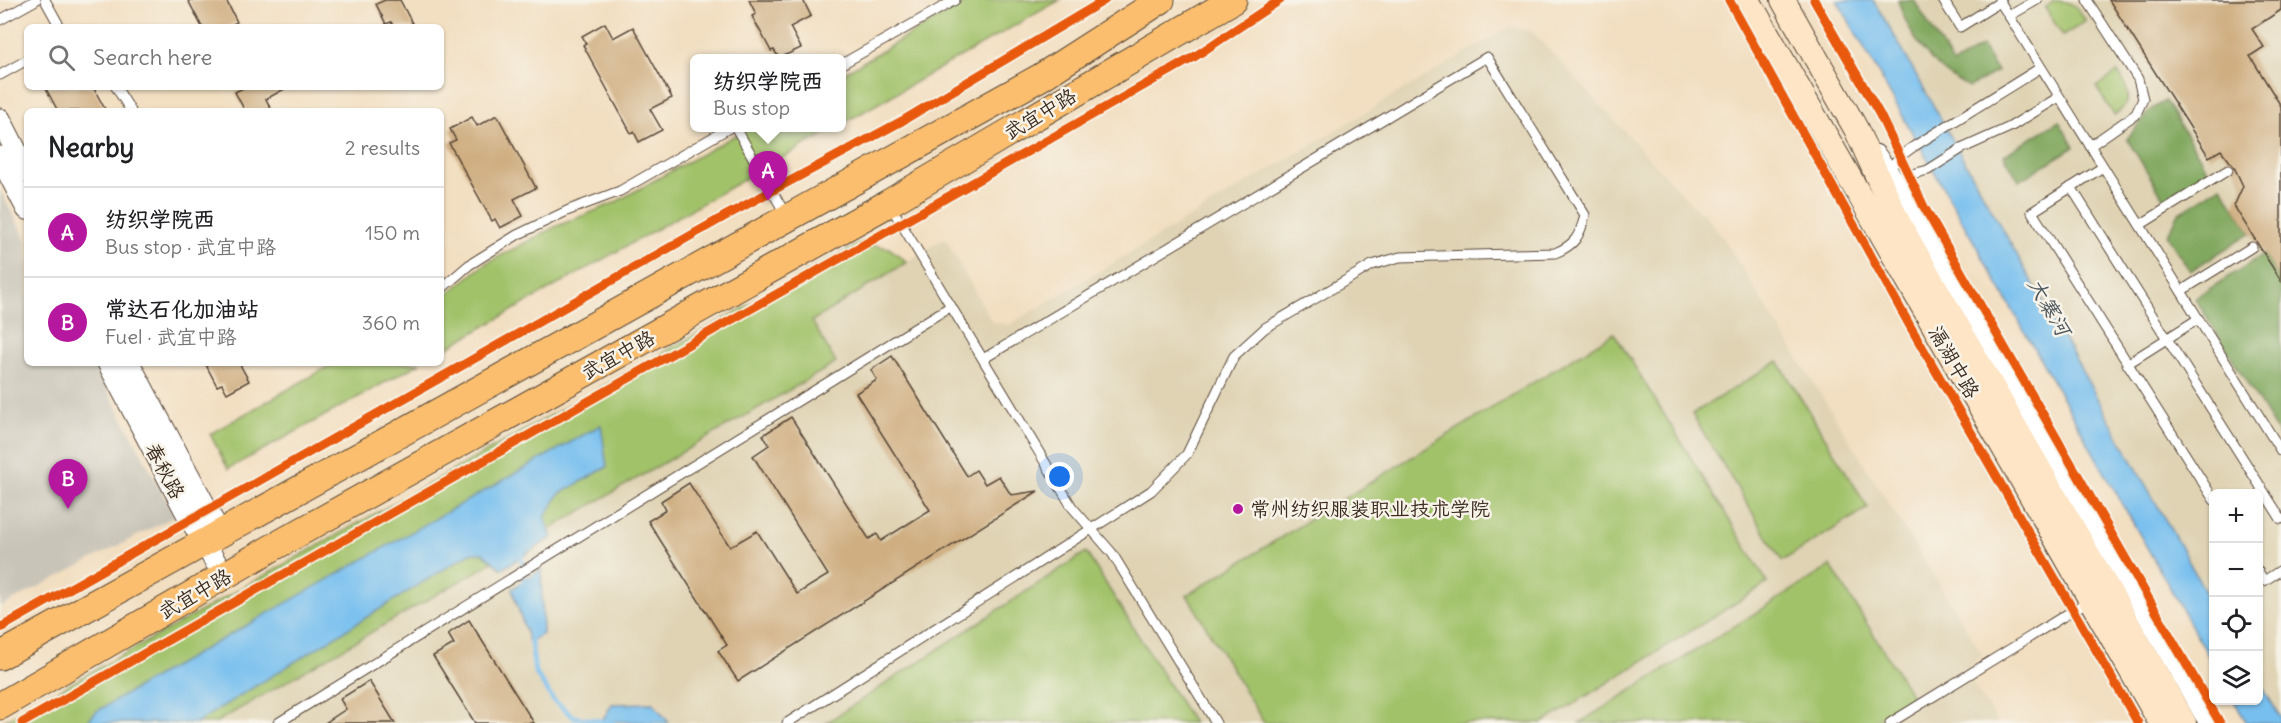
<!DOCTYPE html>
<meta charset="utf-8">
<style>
:root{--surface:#fff;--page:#f2f2f2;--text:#202124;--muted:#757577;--line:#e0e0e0;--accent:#b5179e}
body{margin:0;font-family:Delius,"LXGW WenKai TC",sans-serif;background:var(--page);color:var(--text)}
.controls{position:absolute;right:18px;bottom:18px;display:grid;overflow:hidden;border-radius:9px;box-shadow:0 2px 4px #0004}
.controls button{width:54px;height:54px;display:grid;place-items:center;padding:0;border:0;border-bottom:2px solid var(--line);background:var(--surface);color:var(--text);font:30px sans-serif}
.you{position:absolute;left:1060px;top:477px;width:21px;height:21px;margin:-15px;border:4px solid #fff;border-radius:50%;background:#1a73e8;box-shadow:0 0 0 9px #1a73e833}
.badge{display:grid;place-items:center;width:39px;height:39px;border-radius:50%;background:var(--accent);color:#fff;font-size:20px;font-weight:700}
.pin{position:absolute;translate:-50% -50px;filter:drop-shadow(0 2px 3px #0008)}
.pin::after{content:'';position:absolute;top:32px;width:21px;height:18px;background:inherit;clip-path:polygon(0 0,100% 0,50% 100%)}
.popup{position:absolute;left:690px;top:54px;width:156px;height:78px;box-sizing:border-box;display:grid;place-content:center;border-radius:9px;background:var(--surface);filter:drop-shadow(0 2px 4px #0005);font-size:20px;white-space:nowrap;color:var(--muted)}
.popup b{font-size:22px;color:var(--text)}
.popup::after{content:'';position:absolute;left:50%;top:100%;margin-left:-12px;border:12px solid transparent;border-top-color:var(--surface)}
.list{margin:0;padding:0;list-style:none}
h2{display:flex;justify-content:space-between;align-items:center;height:78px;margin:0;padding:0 24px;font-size:26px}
h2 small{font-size:20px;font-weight:400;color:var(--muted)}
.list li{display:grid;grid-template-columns:39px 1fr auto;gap:18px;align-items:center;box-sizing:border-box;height:90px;padding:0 24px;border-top:2px solid var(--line)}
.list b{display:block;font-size:22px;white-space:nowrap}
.list p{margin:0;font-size:20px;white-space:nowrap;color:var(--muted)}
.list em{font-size:20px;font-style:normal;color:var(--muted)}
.icon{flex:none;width:33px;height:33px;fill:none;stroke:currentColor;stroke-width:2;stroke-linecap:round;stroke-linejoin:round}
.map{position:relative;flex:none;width:2281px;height:723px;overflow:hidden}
.search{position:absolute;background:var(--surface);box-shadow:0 2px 4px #0004;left:24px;top:24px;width:420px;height:66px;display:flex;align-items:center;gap:15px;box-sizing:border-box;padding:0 21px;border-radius:9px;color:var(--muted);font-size:22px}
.panel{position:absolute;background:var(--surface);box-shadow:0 2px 4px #0004;left:24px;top:108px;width:420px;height:258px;border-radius:9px}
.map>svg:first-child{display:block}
.built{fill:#dfd3b4}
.industrial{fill:#c8c4b8}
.green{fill:#a2c26b;stroke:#6e7644;stroke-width:1.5}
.forest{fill:#81a85f;stroke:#5e693e;stroke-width:1.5}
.water{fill:#77bfef;stroke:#597486;stroke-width:1.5}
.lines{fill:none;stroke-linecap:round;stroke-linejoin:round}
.stream{stroke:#77bfef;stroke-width:5}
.building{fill:#cfae81}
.service-casing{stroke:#564536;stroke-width:11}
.tertiary-casing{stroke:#564536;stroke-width:23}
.secondary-casing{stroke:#564536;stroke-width:26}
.primary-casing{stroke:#564536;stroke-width:29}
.service{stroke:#fff;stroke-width:9}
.tertiary{stroke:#fff;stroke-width:21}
.secondary{stroke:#fde5c5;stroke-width:24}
.primary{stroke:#fbbe6e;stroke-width:27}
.cycleway-casing{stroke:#f7f3e8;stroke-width:13}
.cycleway{stroke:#e8590c;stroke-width:9}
.poi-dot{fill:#b5179e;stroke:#f7f3e8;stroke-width:2}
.labels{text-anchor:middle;stroke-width:5;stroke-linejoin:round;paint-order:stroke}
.street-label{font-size:20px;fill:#3b2a1e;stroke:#f7f3e8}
.poi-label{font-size:20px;fill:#3b2a1e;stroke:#f7f3e8;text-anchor:start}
.water-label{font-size:21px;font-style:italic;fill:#4d575d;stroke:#f7f3e8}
</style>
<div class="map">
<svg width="2281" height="723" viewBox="0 0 2281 723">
<rect width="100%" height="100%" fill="#f7f3e8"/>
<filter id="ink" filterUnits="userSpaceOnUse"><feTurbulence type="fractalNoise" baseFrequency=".0167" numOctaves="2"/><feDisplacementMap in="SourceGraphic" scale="12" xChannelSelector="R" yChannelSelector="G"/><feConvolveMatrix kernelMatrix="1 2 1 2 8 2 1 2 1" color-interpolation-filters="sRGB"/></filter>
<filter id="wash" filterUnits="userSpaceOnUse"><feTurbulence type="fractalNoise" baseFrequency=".008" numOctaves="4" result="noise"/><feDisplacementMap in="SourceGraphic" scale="24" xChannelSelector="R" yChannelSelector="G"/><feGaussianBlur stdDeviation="1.35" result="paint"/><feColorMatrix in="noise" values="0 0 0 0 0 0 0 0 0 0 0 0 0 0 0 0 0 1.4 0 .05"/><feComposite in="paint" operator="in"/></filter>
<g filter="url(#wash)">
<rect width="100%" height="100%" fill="#f2dec0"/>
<g class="built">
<polygon points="1873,0 2281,0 2281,718 2259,682 2258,494 2214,494 2213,605"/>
<polygon points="1509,27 1532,31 1699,212 1702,211 1722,236 1983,655 1971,663 1978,677 1972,682 1998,723 215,723 836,363 811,321 945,238 992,322 1009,325"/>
</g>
<polygon class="industrial" points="0,190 27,241 27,363 93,363 175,516 0,607"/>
<g class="green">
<polygon points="969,0 1060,0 842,124 842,74"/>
<path d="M2054,1C2072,0 2077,7 2086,21L2063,36L2045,8Z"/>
<path d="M2118,72C2129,90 2134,103 2114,115L2096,87Z"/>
<polygon points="748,128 835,128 441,351 441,299 485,264 555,227 614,203"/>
<polygon points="860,243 889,248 907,262 812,321 836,363 215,723 0,723"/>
<polygon points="1614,333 1768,583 1543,723 1264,723 1187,595"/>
<polygon points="1778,361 1868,508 1782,561 1692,414"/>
<polygon points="334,363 420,363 228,469 210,434"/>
<polygon points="1086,552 1193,723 826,723"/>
<polygon points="1831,566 1913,698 1873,723 1579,723"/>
</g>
<g class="forest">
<path d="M1898,0H1914L1953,64L1982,46L1997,71L1970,87C1934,72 1908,36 1898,0Z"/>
<polygon points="2165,101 2209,172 2164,199 2127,139 2151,109"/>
<polygon points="2059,121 2074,147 2019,181 2004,155"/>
<polygon points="2221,186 2251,233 2190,271 2167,236 2179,213"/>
<polygon points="2264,254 2281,281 2281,438 2195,298"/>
</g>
<g class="water">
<polygon points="1837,0 1873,0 1891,30 2213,605 2213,664"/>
<polygon points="601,425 607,467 559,494 545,517 552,538 502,569 483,553 470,553 196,723 86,723 97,711 164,672"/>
<polygon points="541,569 543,634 529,642 512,589"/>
<polygon points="2259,682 2281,718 2281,723 2247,723 2234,701 2258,700"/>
<polygon points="653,703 669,723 602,721 612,704"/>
</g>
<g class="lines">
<g class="stream">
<polyline points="521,551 525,587"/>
<polyline points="530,635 535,672 554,701 574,717 613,723"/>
</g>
</g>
<g id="blocks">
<g class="building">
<polygon points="188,0 226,0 237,22 227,27 202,27"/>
<polygon points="385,0 400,0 414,27 394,27 391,22 386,24 376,4"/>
<polygon points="749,0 803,0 811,16 790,27 801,48 779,58 774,50 771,51 752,16 756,14"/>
<polygon points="2109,0 2281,0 2281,10 2252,29 2264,47 2250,56 2281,106 2281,281 2234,206 2243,186 2234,167 2221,150 2209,157"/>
<polygon points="605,23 613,38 633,27 672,98 650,109 662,130 639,142 634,132 631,133 583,45 586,43 582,36"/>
<polygon points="45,87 93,87 106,111 58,111"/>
<polygon points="245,87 288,87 266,99 272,111 245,111 235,92"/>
<polygon points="497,115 536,188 514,199 523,216 500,228 495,219 492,221 449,143 456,140 450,129 472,117 477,126"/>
<polygon points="892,356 967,476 976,470 985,484 999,476 1011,495 1038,491 738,681 718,651 727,645 648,521 666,510 661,501 689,483 730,547 757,531 797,594 828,575 753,456 769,445 763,435 791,417 869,539 877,534 881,541 930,510 856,393 877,380 871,370"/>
<polygon points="205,363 239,363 249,381 227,393 222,384 217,386"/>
<polygon points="469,620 534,723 475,723 433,656 454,644 448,634"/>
<polygon points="369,681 395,723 325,723 346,709 340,699"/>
</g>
</g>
</g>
<g filter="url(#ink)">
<use href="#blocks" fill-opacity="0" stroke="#564536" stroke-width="1.5"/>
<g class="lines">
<g class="service-casing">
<g id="service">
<polyline points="45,0 60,27"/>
<polyline points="1943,0 1960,27 2000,2"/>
<polyline points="1999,0 2281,451"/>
<polyline points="2087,0 2138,79 2143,99 2136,114 2090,146"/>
<polyline points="2009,16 2037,0"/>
<polyline points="0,20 36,0"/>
<polyline points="842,64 955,0"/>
<polyline points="0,75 27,60"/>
<polyline points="116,87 131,111"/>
<polyline points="736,128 787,217"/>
<polyline points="2103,167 2032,212 2214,500"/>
<polyline points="1887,172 1899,157 1913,147 2040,68"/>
<polyline points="1893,179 1928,170 1961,149 2010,127 2059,97"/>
<polyline points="2071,187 2281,519"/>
<polyline points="890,205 1072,507 1112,553 1216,723"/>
<polyline points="2140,225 2228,170"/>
<polyline points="441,289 469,265 517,235 569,210 620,191 729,128"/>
<polyline points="2181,291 2252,247"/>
<polyline points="2127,364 2198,319"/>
<polyline points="2258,571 2264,581 2281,570"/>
<polyline points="278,723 951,306"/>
<path d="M787,723L1151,491L1187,454L1234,356L1265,328L1372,265L1400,257L1555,253C1575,245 1580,236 1585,215L1487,57L983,359"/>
<polyline points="1890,723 2090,600"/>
</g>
</g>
<g class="tertiary-casing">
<g id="tertiary">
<polyline points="0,119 27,172"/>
<polyline points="1875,155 1916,212 2210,723"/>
<polyline points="0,157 27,209"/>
<polyline points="108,363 186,512 225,578"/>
<polyline points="129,363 219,532"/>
</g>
</g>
<g class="secondary-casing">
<g id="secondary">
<polyline points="1748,0 2161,723"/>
<polyline points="1783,0 1856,129 1899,224 2184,723"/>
</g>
</g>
<g class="primary-casing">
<g id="primary">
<polyline points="0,656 1041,77 1161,0"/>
<polyline points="0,706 270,549 889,203 1233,0"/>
</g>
</g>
<use href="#service" class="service"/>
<use href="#tertiary" class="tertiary"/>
<use href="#secondary" class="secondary"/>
<use href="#primary" class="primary"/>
<g class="cycleway-casing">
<g id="cycleway">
<polyline points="1729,0 1910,326 2138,723"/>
<polyline points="1814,0 1880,115 1924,207 2220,723"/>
<polyline points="0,628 727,215 902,121 1105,0"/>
<polyline points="22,723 1194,57 1280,0"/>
</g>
</g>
<use href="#cycleway" class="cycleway"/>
</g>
</g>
<circle class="poi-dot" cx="1238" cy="509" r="6"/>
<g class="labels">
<g class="street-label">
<text transform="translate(1040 114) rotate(-31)" y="7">武宜中路</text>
<text transform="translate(618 355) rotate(-29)" y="7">武宜中路</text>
<text transform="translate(1954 362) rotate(60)" y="7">滆湖中路</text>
<text transform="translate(165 471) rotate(62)" y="7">春秋路</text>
<text transform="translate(195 594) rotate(-30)" y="7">武宜中路</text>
</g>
<g class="poi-label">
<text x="1250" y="516">常州纺织服装职业技术学院</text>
</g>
<g class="water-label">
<text transform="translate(2049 307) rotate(60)" y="7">大寨河</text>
</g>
</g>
</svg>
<div class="controls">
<button>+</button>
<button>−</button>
<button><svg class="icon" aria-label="locate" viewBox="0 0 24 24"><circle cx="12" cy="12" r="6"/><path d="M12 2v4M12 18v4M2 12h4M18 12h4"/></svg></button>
<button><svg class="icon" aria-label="layers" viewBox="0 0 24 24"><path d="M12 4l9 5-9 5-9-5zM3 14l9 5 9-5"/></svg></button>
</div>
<div class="you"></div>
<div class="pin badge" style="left:768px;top:201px">A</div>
<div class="popup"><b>纺织学院西</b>Bus stop</div>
<div class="pin badge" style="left:68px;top:509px">B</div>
<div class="search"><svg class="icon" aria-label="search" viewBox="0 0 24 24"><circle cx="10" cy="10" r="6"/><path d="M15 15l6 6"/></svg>Search here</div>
<section class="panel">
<h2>Nearby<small>2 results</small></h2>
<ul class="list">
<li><span class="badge">A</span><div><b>纺织学院西</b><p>Bus stop · 武宜中路</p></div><em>150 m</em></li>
<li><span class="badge">B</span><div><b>常达石化加油站</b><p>Fuel · 武宜中路</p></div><em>360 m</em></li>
</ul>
</section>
</div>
